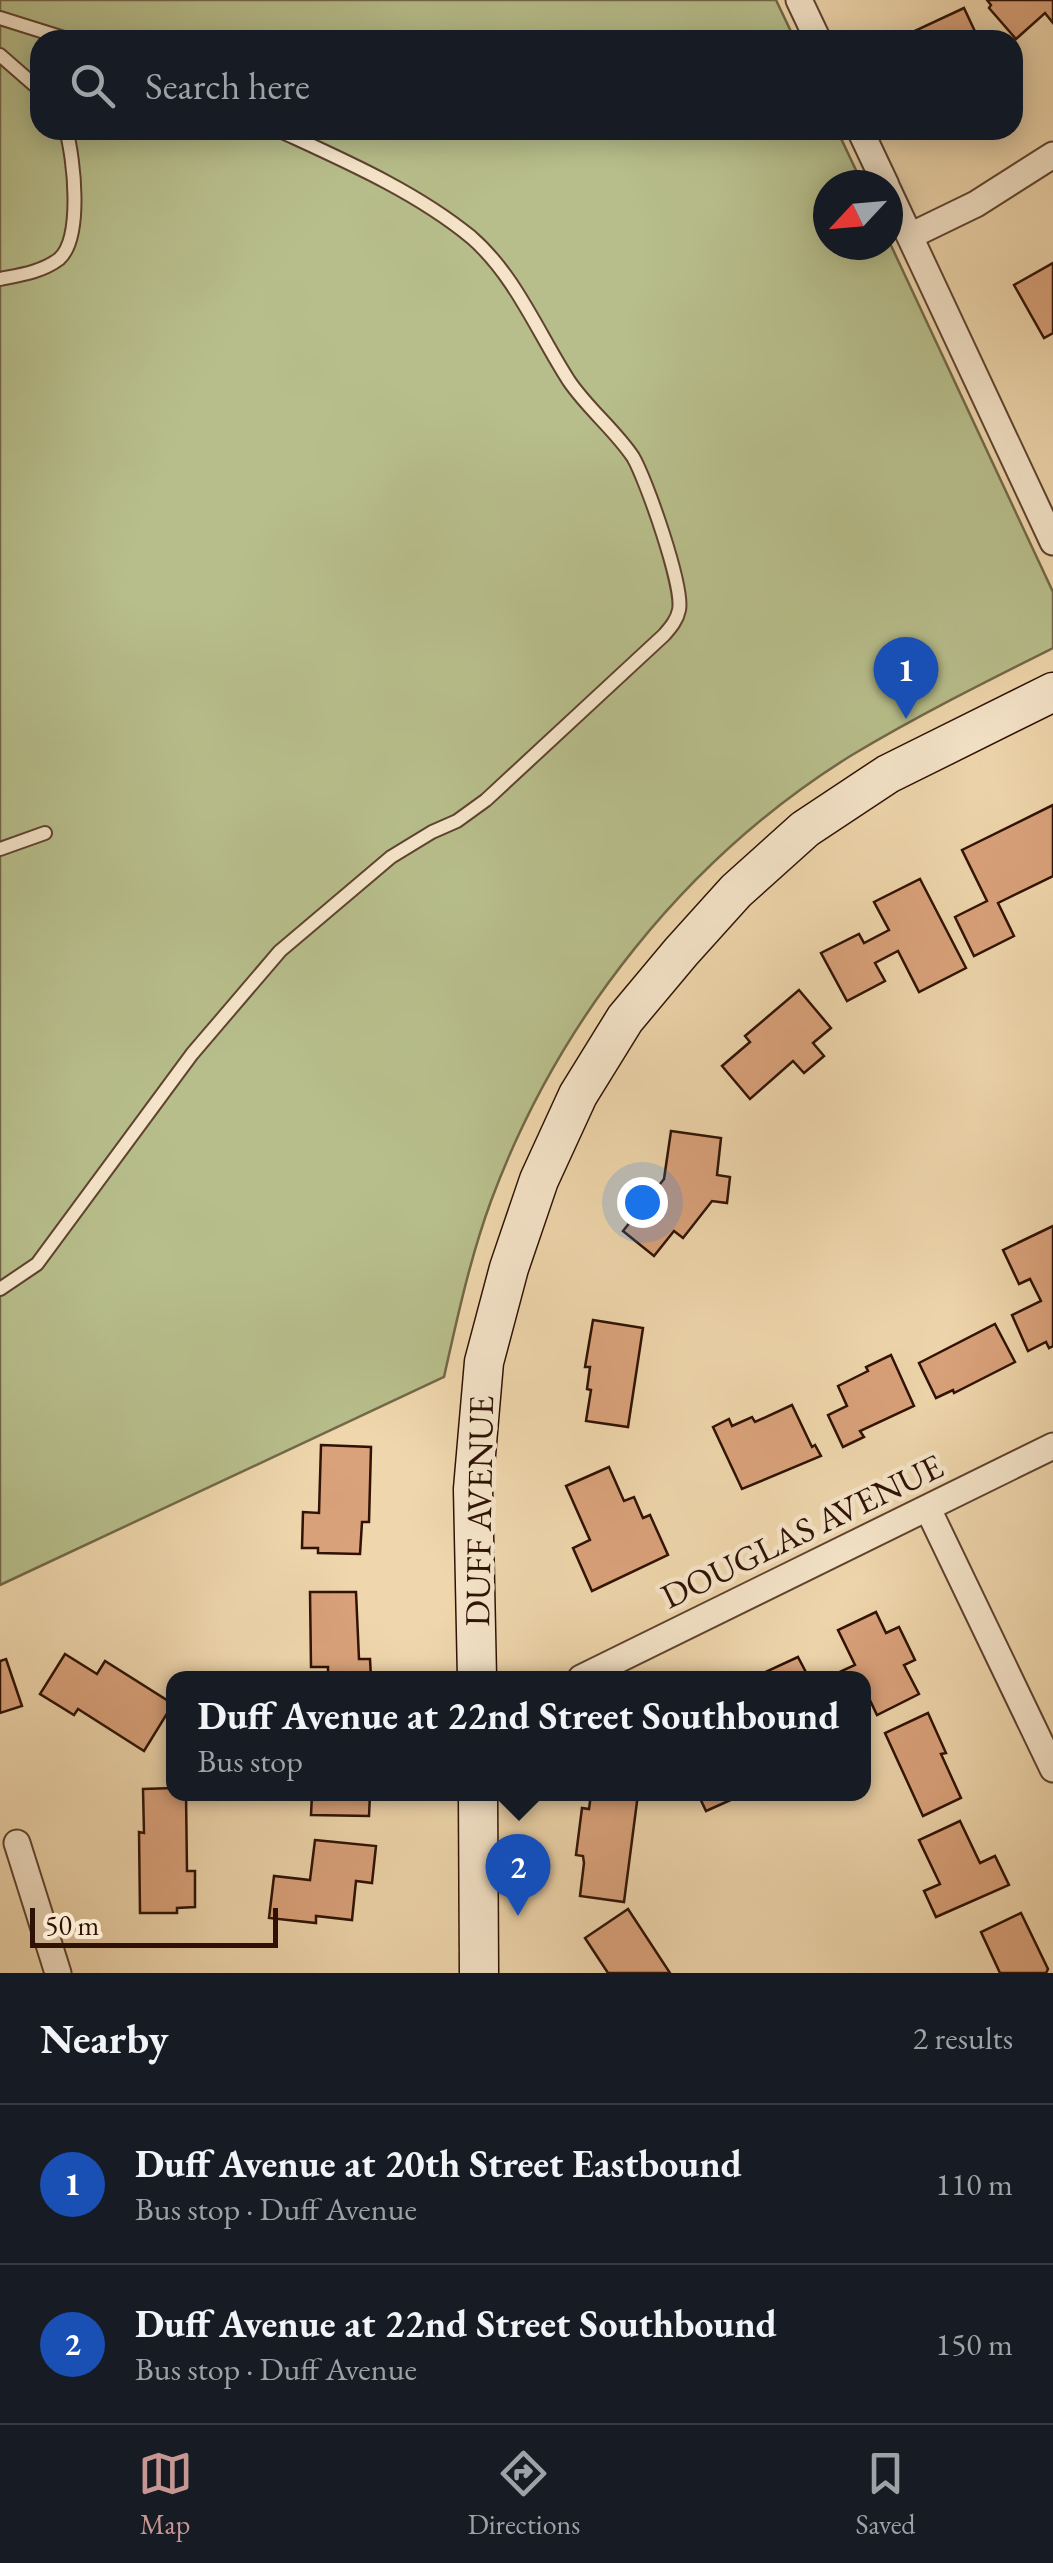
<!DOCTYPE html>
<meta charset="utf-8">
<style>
:root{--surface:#171b24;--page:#242831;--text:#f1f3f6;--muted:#9ea1a6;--line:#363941;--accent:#c59692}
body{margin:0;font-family:"EB Garamond",serif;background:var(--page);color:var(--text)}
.compass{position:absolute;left:813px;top:170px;width:90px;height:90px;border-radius:50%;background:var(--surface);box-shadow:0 5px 25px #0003;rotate:244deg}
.scale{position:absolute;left:30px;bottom:25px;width:248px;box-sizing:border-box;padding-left:10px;border:5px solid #2f1205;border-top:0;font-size:28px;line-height:35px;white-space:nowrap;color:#2f1205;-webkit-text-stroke:8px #f5e4c9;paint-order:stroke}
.you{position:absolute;left:642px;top:1202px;width:35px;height:35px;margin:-25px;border:8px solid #fff;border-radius:50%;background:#1a73e8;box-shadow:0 0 0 15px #1a73e833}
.badge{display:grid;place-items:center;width:65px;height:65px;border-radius:50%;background:var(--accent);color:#fff;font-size:32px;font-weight:700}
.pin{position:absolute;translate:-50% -82px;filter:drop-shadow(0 2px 5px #0008)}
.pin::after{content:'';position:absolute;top:52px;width:35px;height:30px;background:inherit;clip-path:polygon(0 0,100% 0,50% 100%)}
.popup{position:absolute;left:166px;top:1671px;width:705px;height:130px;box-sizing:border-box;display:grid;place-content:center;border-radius:20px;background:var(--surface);filter:drop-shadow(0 2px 8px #0005);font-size:32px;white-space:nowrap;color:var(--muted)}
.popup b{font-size:38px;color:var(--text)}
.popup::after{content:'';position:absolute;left:50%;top:100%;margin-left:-20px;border:20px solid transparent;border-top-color:var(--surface)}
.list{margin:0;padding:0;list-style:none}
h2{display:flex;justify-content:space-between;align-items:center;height:130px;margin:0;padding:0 40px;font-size:42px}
h2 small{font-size:32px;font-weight:400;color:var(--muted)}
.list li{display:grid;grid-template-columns:65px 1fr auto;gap:30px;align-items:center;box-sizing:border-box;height:160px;padding:0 40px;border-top:2px solid var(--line)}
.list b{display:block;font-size:38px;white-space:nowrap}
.list p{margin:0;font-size:32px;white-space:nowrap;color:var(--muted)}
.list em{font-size:32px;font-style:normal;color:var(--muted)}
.icon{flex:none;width:55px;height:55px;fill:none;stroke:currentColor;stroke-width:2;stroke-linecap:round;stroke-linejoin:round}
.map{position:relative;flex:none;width:1053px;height:1973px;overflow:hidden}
.search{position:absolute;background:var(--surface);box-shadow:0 5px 25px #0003;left:30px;right:30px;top:30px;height:110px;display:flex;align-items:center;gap:25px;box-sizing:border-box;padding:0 35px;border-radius:30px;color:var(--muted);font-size:38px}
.sheet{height:450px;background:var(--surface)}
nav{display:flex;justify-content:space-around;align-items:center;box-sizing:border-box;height:140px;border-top:2px solid var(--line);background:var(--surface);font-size:28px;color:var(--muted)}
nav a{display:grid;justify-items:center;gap:5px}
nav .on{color:var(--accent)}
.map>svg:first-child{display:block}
.green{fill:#b7be8b;stroke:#736848;stroke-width:2.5}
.building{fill:#daa27b;stroke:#2f1205;stroke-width:2.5}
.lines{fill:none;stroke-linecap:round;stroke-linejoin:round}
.service-casing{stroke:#5f432f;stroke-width:16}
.minor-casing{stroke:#5f432f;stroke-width:29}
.secondary-casing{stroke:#2f1205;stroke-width:41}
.service{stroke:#f5e4c9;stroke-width:12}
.minor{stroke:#f5e4c9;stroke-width:25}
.secondary{stroke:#f5e4c9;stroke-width:38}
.labels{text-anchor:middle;stroke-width:9;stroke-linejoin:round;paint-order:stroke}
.street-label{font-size:35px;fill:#2f1205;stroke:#f5e4c9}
</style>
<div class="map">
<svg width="1053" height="1973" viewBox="0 0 1053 1973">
<rect width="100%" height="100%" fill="#efd6ac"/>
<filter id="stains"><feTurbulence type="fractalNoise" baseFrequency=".002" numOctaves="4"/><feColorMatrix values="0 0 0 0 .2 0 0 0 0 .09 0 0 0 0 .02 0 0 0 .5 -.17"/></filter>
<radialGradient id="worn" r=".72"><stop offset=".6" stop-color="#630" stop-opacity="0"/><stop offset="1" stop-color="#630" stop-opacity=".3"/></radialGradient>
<path class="green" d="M0,0H776L795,40H40V130H837L863,185H828V245H888V239L1053,592V648C985,682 917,716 852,755C687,857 558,1020 491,1201C470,1258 457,1319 444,1377L0,1585Z"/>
<g class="building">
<polygon points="987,0 1053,0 1053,23 1045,13 1016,39 989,8 991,5"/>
<polygon points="964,8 979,40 911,40 908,34"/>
<polygon points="1053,263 1053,333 1044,338 1014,285"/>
<polygon points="1053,805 1053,876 998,903 1014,936 974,956 955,917 987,901 962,850"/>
<polygon points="920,879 966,968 919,992 898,951 875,963 885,981 847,1001 821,953 859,934 864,943 889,930 874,902"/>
<polygon points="799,990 831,1028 813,1043 824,1056 804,1073 793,1061 750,1099 722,1066 750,1042 745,1036"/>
<polygon points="671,1131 721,1138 717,1175 730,1177 727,1203 712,1201 683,1238 674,1231 654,1256 623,1231 664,1179"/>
<polygon points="1053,1226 1053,1346 1049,1348 1046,1342 1028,1351 1012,1315 1041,1301 1030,1279 1019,1284 1003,1250"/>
<polygon points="593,1320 643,1328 628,1427 586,1421 591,1390 587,1389 590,1367 585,1367"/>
<polygon points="995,1324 1015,1362 954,1393 953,1390 936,1398 919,1363"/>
<polygon points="891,1355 914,1406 860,1431 864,1437 843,1447 828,1415 847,1406 838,1386 868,1371 866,1367"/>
<polygon points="792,1405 812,1447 815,1445 821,1456 742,1489 713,1427 729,1419 732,1426 752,1417 755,1422"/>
<polygon points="321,1445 371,1447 369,1522 362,1522 360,1554 318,1553 318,1548 302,1548 303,1512 319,1513"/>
<polygon points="609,1467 624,1501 634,1497 643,1518 650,1515 668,1555 592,1591 573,1548 590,1540 566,1486"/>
<polygon points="310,1592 356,1592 359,1659 370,1659 371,1678 328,1678 328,1667 311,1667"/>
<polygon points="876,1612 886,1633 899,1627 915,1660 904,1665 919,1694 877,1715 867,1694 863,1696 863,1678 837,1678 835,1674 855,1665 838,1630"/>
<polygon points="65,1654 97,1674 105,1661 173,1704 144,1751 78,1709 74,1715 40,1694"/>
<polygon points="798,1657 809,1678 763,1678 761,1674"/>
<polygon points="6,1659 22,1706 0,1713 0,1661"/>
<polygon points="928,1713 946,1753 941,1754 961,1798 923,1816 885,1733"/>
<polygon points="173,1788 173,1794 186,1794 187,1871 195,1871 195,1907 177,1908 177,1913 140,1913 139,1832 144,1833 143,1789"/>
<polygon points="312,1794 370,1794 369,1816 311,1815"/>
<polygon points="591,1794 638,1794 624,1902 580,1896 584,1863 583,1856 576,1855 582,1808 589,1809"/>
<polygon points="698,1794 744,1794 706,1811"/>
<polygon points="960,1821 980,1863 995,1856 1009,1885 936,1917 924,1891 940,1884 919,1840"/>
<polygon points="315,1840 376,1846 372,1883 356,1881 352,1920 316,1916 316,1923 269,1918 274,1876 310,1880"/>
<polygon points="628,1909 670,1973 608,1973 585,1938"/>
<polygon points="1021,1913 1048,1969 1046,1973 1000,1973 981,1932"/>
</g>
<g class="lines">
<g class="service-casing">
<g id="service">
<polyline points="0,18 70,40"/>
<polyline points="0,55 40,90"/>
<path d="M0,279C20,275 42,272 59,259C83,238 74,158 66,130"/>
<polyline points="0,849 45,833"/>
<path d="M0,1289L37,1264L192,1054L280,951L391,857L432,832L457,821L486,800L664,635C671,627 677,620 679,610C684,587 646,479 633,457C615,430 588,409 569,381C538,333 515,275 471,237C415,191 343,160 278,130"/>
</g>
</g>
<g class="minor-casing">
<g id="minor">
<polyline points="799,0 818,40"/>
<polyline points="860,130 886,185"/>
<polyline points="888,190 1053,542"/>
<polyline points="910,236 976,204 1053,155"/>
<polyline points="928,1509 1053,1769"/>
<polyline points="581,1678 1053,1446"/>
<polyline points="17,1843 58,1973"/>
</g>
</g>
<g class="secondary-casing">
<g id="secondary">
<polyline points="477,1678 473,1489 484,1362 509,1268 539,1180 578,1095 625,1019 681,952 736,891 805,829 888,774 1053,692"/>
<polyline points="478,1794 479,1973"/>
</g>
</g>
<use href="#service" class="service"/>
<use href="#minor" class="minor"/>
<use href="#secondary" class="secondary"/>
</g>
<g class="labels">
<g class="street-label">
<text transform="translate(479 1511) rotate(-89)" y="12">DUFF AVENUE</text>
<text transform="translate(802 1531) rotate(-26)" y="12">DOUGLAS AVENUE</text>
</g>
</g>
<rect width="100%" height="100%" filter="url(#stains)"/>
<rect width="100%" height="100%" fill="url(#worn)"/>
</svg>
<svg class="compass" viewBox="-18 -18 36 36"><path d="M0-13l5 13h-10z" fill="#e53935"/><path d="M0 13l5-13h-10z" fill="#9ea1a6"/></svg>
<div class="scale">50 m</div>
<div class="you"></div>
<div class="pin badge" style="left:906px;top:719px;background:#1a4fb4">1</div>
<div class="pin badge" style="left:518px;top:1916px;background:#1a4fb4">2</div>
<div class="popup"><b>Duff Avenue at 22nd Street Southbound</b>Bus stop</div>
<div class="search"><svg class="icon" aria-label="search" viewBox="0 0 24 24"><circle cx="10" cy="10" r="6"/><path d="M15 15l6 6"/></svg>Search here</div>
</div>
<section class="sheet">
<h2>Nearby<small>2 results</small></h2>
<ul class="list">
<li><span class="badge" style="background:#1a4fb4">1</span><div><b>Duff Avenue at 20th Street Eastbound</b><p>Bus stop · Duff Avenue</p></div><em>110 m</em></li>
<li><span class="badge" style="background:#1a4fb4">2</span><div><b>Duff Avenue at 22nd Street Southbound</b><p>Bus stop · Duff Avenue</p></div><em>150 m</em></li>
</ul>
</section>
<nav>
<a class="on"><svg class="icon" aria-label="map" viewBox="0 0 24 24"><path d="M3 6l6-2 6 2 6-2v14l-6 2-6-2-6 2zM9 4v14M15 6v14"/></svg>Map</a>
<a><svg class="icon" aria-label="directions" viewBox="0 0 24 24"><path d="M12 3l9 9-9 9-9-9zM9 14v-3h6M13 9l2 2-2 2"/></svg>Directions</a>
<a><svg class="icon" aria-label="saved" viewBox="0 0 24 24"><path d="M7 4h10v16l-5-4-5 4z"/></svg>Saved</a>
</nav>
